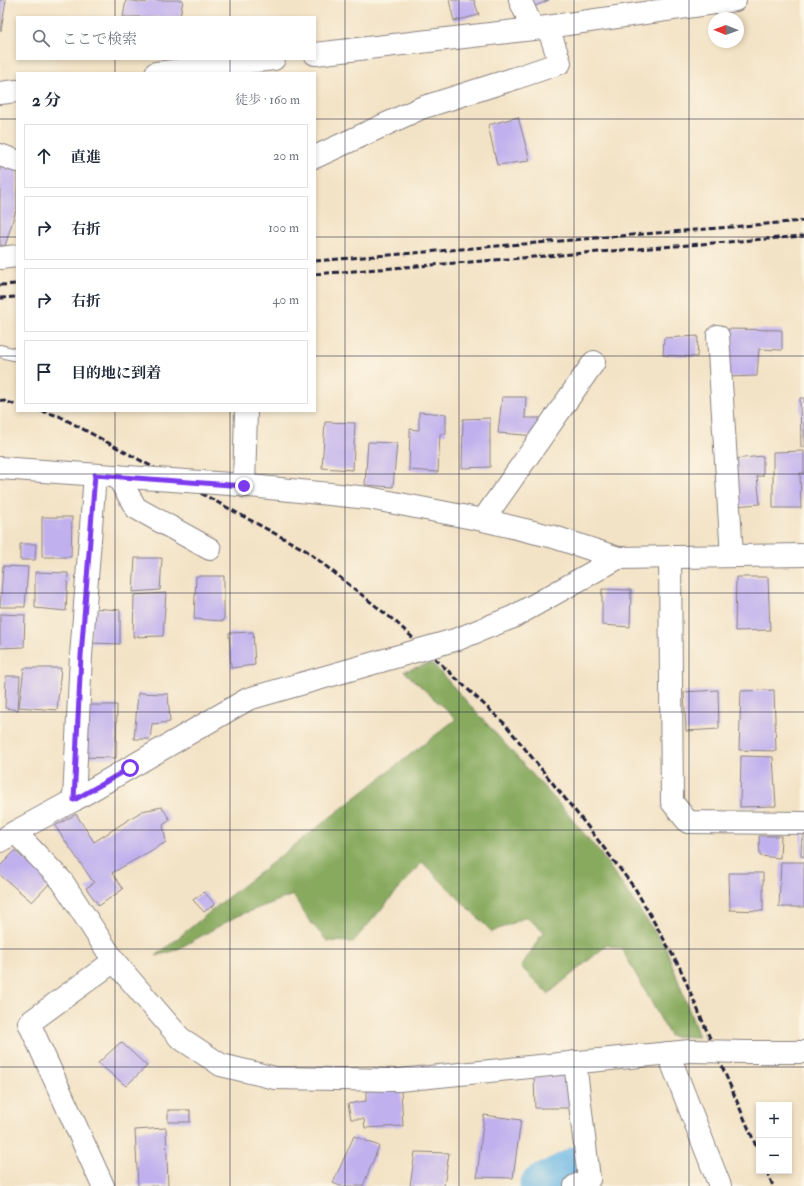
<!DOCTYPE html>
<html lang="ja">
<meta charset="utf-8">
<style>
:root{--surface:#fff;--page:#f6f6f7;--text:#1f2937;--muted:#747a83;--line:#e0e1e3}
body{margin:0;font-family:"IM FELL Double Pica","Noto Serif JP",serif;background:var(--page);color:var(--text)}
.controls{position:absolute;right:12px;bottom:12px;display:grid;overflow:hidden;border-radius:0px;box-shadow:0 2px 6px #0003}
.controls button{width:36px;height:36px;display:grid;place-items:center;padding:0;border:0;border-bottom:1px solid var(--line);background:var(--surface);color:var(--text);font:20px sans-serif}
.compass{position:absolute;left:708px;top:12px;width:36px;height:36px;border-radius:50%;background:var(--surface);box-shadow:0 2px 6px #0003;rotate:271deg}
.stop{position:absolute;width:12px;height:12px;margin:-9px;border:3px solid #7c3aed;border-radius:50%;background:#fff}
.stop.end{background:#7c3aed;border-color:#fff;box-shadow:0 1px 4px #0008}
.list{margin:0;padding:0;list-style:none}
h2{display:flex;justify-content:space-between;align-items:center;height:52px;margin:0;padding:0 16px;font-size:17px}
h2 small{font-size:13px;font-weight:400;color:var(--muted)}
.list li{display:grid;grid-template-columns:26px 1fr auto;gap:12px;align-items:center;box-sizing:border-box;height:64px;margin:0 8px 8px;padding:0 8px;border:1px solid var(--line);border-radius:0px}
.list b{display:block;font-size:15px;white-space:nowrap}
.list em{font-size:13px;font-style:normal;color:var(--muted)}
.icon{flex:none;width:22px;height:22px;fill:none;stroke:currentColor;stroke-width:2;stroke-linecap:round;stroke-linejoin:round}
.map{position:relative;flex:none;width:804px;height:1186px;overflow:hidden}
.search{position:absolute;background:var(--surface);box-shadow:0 2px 6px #0003;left:16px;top:16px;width:300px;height:44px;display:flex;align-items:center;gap:10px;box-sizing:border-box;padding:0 14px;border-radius:0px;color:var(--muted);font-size:15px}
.panel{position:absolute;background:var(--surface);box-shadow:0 2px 6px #0003;left:16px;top:72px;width:300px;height:340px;border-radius:0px}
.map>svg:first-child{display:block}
.forest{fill:#88aa5e;stroke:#55664c}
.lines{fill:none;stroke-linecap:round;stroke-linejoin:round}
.river{stroke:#6cb8e5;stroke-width:41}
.building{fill:#c0b1ee}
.lane-casing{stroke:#8a8280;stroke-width:14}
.street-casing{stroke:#8a8280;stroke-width:24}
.lane{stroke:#fff;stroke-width:12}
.street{stroke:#fff;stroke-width:22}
.rail{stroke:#22223b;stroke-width:3;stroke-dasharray:6 3;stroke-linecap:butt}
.street-bridge-casing{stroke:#8a8280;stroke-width:24;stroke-linecap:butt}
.street-bridge{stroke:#fff;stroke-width:22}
.route{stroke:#7c3aed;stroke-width:5}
.grid{fill:none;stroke:#22223b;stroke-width:1;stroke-opacity:0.55}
</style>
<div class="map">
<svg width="804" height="1186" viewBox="0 0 804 1186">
<rect width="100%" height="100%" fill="#fcf5e5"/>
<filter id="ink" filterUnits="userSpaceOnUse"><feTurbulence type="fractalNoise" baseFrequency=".025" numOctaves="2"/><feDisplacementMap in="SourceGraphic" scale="8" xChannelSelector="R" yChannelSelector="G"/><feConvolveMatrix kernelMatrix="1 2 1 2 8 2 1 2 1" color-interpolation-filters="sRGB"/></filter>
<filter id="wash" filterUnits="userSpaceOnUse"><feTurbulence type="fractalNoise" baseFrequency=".012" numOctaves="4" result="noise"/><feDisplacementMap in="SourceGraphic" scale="16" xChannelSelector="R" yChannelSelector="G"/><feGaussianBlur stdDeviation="0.9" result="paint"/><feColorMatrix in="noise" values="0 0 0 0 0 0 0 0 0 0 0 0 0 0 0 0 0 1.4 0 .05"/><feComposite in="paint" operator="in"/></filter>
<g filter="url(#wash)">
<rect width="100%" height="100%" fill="#f3e3c6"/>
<polygon class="forest" points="432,663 561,806 600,853 666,948 699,1037 670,1036 622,949 607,945 548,994 521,967 544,931 526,917 492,932 422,862 353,942 327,941 308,919 293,895 237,916 176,950 156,956 227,898 456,719 404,671"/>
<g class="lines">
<polyline class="river" points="540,1186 579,1166"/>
</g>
<g id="blocks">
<g class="building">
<polygon points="0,0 6,0 1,31 0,31"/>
<polygon points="126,0 146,3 147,0 183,0 180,17 123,17"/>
<polygon points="449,0 474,0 479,15 454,21"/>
<polygon points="530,0 549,0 533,7"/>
<polygon points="518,117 530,161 497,165 488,125"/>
<polygon points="0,162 17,167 17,207 5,246 0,245"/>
<polygon points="728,329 782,330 782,350 759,349 757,376 728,377"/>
<polygon points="698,336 697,357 663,355 664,338"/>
<polygon points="502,397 526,397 525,418 540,418 537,436 498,433"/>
<polygon points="800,398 804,398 804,447 801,447"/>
<polygon points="419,412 446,414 446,434 440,434 438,472 409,470 410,429 419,430"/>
<polygon points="490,418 490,467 462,468 463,419"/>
<polygon points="325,422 355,423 353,470 322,468"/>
<polygon points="368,442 397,443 393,487 365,485"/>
<polygon points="804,451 804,473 800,473 801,508 773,508 773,452"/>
<polygon points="763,456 763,476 757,476 760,504 735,506 733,459"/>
<polygon points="42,517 72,517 71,557 42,557"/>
<polygon points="20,544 36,544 35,560 20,560"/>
<polygon points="135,558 162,558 160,590 133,592"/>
<polygon points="3,566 28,567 25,607 0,607"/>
<polygon points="35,572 68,573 66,611 35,608"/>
<polygon points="196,576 224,576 224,621 194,619"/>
<polygon points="736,577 768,577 770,630 735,631"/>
<polygon points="602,589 631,590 630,627 602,625"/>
<polygon points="166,593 163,636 133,637 134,595"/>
<polygon points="91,608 120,610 120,644 91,643"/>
<polygon points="0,614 25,615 24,647 0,648"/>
<polygon points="253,632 255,665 231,668 229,633"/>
<polygon points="24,668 61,668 57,710 19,707"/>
<polygon points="6,676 20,676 18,710 5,708"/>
<polygon points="718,690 719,729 686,731 684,692"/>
<polygon points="774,690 776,751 739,750 741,691"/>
<polygon points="138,693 168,694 170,722 152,724 150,739 134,739"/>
<polygon points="85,705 117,705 116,758 82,757"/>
<polygon points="741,756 773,757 776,806 740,807"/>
<polygon points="162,807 170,820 163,825 166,842 112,873 123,889 99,906 86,888 94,883 55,826 76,814 94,842 142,811"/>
<polygon points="802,832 804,832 804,857 801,856"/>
<polygon points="759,836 781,836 780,858 760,856"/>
<polygon points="15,851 51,882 32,902 0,875 0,866"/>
<polygon points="781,862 804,862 804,907 779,907"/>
<polygon points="729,873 763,873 763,911 730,910"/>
<polygon points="204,892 215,904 204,912 193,900"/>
<polygon points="121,1042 147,1066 126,1086 98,1063"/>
<polygon points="575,1074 577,1108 535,1108 534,1076"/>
<polygon points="401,1090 403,1126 365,1128 364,1119 351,1119 348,1104 366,1101 366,1091"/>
<rect x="168" y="1110" width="22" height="12"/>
<polygon points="484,1115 521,1120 513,1178 477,1177"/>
<polygon points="166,1128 168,1186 138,1186 135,1130"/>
<polygon points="354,1136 379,1146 363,1186 340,1186 333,1183"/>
<polygon points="415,1152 449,1153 444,1186 410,1186"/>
</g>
</g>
</g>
<g filter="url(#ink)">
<use href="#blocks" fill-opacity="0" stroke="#8a8280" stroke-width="1"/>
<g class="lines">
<g class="lane-casing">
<polyline id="lane" points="0,351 17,355"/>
</g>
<g class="street-casing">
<g id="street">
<polyline points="520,0 533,29"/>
<polyline points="315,54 533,29 735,0"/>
<polyline points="156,73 274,59"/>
<polyline points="0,93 17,91"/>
<polyline points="0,155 17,161"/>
<polyline points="315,157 421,108 516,78 560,63 548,27"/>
<polyline points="0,258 17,256"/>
<polyline points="718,336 732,556"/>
<polyline points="0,468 142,478"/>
<polyline points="117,476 136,508 210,549"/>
<polyline points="230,484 369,498 483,520 554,537 618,558 804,555"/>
<polyline points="244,486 246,411"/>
<polyline points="483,520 594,362"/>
<polyline points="670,557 672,802 688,822 804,823"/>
<polyline points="458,639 513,617 618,558"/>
<polyline points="74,800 81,656 95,475"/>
<polyline points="15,832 62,881 114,961 180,1038 221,1065 275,1078 399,1080 690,1051"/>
<polyline points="0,841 15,832 74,800 248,699 381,661"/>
<polyline points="748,1052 804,1052"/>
<polyline points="668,1053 720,1186"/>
<polyline points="575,1062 589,1179 575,1186"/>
<polyline points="103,1186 29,1023 114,961"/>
</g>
</g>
<use href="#lane" class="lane"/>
<use href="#street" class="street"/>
<g class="rail">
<polyline points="315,261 804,221"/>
<polyline points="315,274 804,236"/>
<polyline points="0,285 17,284"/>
<polyline points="0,298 17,297"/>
<polyline points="0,400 17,405"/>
<polyline points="41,411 59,416 307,551 397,623 505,724 588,827 636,890 680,968 759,1153"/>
<polyline points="767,1171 773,1186"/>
</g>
<g class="street-bridge-casing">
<g id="street-bridge">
<polyline points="142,478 230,484"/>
<polyline points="381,661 458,639"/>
<polyline points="690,1051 748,1052"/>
</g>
</g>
<use href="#street-bridge" class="street-bridge"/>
</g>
</g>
<g class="lines" filter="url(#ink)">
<polyline class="route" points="130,768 74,800 81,656 95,475 244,486"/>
</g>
<path class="grid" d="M115,0V17M230,0V17M345,0V1186M459,0V1186M574,0V1186M689,0V1186M115,59V73M230,59V73M0,119H17M315,119H804M0,237H17M315,237H804M0,356H17M315,356H804M115,411V1186M230,411V1186M0,474H804M0,593H804M0,712H804M0,830H804M0,949H804M0,1067H804"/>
</svg>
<div class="controls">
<button>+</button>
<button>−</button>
</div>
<svg class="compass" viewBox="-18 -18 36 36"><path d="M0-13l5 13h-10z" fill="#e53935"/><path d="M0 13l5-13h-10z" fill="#747a83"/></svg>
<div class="stop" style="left:130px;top:768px"></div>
<div class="stop end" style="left:244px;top:486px"></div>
<div class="search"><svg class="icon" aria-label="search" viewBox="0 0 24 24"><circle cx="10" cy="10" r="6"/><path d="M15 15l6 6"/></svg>ここで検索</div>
<section class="panel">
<h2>2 分<small>徒歩 · 160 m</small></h2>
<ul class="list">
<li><svg class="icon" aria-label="ahead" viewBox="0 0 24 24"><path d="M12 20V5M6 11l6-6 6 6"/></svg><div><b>直進</b></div><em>20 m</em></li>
<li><svg class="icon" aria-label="right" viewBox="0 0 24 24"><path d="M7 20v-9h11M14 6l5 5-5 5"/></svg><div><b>右折</b></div><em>100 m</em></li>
<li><svg class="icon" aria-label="right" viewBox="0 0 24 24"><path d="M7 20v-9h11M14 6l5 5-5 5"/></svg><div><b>右折</b></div><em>40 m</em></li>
<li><svg class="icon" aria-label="arrive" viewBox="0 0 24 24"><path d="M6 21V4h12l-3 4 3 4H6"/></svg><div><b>目的地に到着</b></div></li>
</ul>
</section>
</div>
